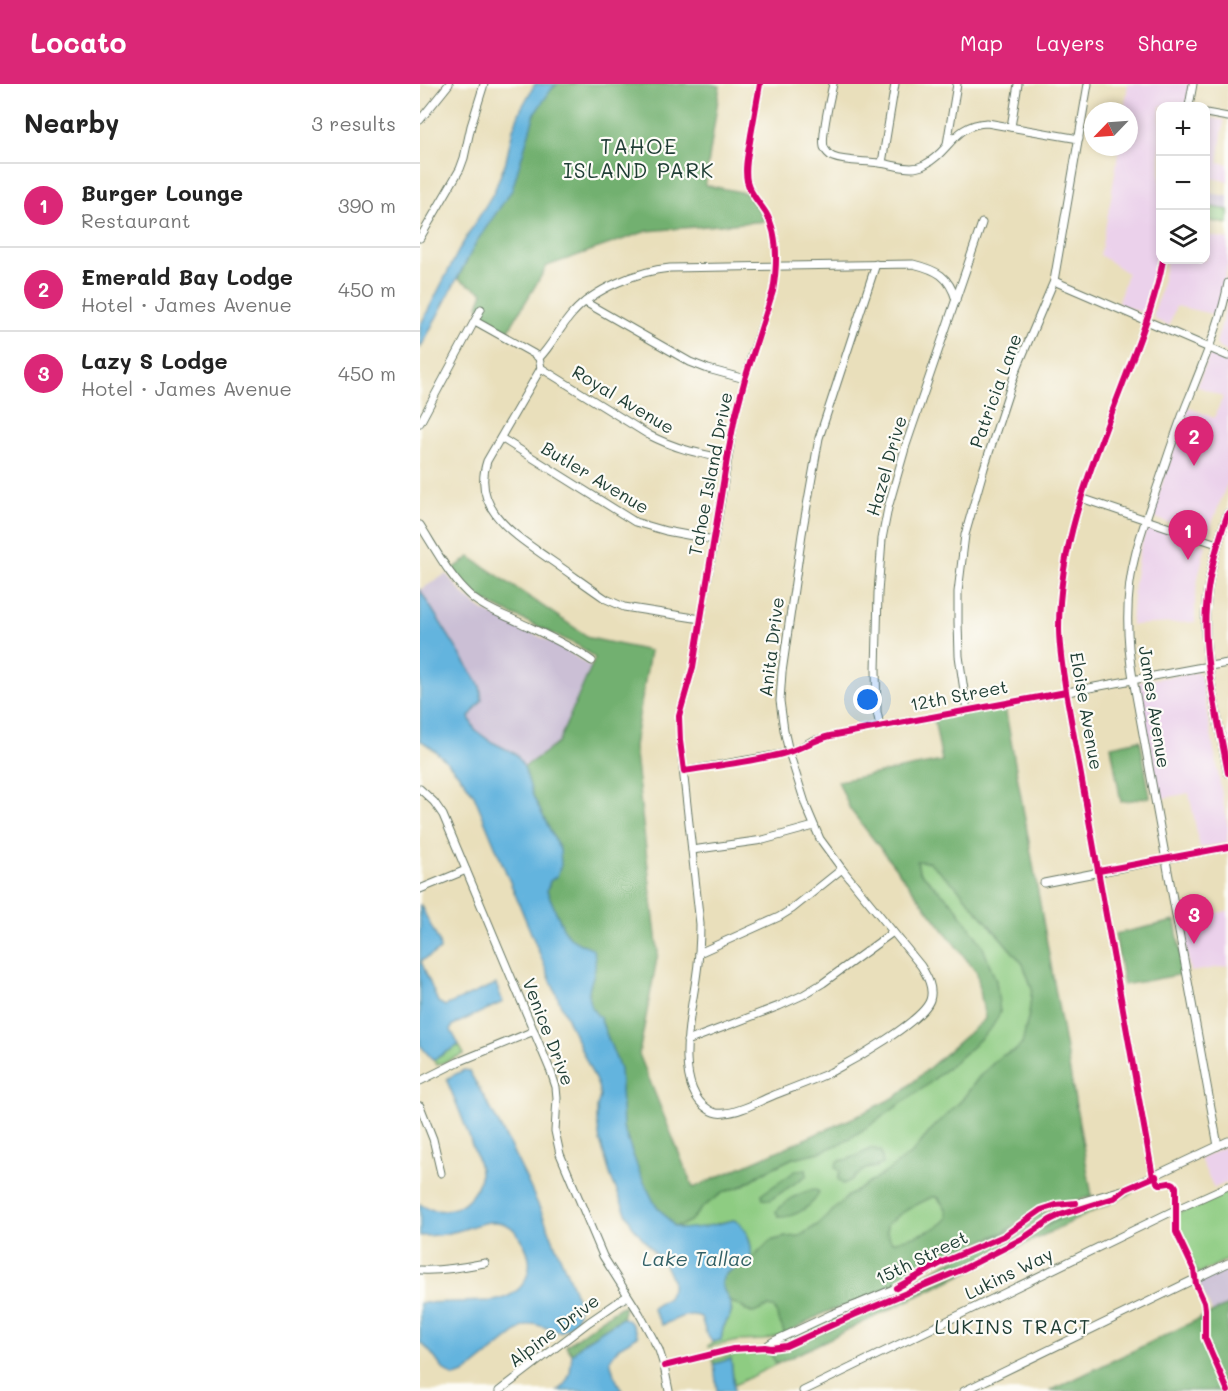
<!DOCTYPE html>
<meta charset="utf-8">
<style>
:root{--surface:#fff;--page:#f2f2f2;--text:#222;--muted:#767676;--line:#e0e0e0;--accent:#db2777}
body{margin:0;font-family:Mali,sans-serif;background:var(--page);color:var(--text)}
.controls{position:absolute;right:18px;top:18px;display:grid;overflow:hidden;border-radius:12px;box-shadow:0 3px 9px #0003}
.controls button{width:54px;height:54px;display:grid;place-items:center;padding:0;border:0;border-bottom:2px solid var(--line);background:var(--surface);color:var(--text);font:30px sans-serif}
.compass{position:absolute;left:664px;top:18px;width:54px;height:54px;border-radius:50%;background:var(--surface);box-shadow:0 3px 9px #0003;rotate:245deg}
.you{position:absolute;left:448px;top:616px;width:21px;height:21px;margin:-15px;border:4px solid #fff;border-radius:50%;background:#1a73e8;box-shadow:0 0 0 9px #1a73e833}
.badge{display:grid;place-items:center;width:39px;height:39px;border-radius:50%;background:var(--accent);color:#fff;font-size:20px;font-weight:700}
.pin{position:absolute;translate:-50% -50px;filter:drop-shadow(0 2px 3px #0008)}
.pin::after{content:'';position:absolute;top:32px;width:21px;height:18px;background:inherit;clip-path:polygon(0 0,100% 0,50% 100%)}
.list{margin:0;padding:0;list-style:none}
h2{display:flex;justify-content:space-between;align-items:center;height:78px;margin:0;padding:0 24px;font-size:26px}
h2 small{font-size:20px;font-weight:400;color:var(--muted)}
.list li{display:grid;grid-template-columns:39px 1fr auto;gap:18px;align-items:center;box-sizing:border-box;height:84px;padding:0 24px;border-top:2px solid var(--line)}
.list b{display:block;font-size:22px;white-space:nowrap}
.list p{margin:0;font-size:20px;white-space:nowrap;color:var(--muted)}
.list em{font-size:20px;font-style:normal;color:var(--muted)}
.icon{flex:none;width:33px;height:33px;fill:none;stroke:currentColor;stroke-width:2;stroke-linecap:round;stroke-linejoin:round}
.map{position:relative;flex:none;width:808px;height:1307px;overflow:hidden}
header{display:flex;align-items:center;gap:36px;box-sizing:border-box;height:84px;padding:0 30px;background:var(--accent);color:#fff}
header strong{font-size:28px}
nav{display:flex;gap:33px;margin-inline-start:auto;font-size:21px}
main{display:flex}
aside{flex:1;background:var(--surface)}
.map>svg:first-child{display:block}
.built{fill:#ebd1eb}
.industrial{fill:#cbbfd5}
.green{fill:#8ecc82;stroke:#56845b;stroke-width:1.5;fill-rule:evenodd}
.forest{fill:#72b070;stroke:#487652;stroke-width:1.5;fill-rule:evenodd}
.water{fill:#63b4de;stroke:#417889;stroke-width:1.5}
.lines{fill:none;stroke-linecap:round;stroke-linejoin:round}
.minor-casing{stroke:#667663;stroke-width:9}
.major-casing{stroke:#667663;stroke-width:10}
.minor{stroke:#fff;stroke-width:7}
.major{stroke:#fbba8d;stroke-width:8}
.cycleway-casing{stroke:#fdfcf7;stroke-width:10}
.cycleway{stroke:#d6006c;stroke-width:6}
.labels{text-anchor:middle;stroke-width:4.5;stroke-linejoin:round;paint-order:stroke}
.street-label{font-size:18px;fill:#1f3d34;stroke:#fdfcf7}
.water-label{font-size:20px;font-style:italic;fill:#336167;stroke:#fdfcf7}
.neighbourhood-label{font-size:20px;letter-spacing:1.5px;fill:#1f3d34;stroke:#fdfcf7}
.quarter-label{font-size:21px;letter-spacing:1.5px;fill:#1f3d34;stroke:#fdfcf7}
</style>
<header>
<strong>Locato</strong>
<nav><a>Map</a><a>Layers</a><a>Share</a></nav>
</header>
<main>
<aside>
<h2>Nearby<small>3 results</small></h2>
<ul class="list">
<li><span class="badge">1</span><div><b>Burger Lounge</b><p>Restaurant</p></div><em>390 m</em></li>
<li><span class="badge">2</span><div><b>Emerald Bay Lodge</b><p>Hotel · James Avenue</p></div><em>450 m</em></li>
<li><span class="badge">3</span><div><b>Lazy S Lodge</b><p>Hotel · James Avenue</p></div><em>450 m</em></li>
</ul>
</aside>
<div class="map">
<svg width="808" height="1307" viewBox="0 0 808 1307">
<rect width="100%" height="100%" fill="#fdfcf7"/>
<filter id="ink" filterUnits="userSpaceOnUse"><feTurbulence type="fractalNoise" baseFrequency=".0167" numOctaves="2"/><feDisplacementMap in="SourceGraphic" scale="12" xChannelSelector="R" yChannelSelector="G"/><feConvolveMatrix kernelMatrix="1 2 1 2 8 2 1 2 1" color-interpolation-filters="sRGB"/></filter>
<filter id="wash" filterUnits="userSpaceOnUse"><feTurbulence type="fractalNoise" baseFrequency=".008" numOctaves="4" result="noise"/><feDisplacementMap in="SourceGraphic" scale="24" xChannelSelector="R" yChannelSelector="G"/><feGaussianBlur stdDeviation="1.35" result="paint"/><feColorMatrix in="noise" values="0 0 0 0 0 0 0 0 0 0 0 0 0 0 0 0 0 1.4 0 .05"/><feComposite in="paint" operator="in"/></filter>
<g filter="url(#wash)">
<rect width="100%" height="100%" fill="#e9dfbb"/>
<g class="built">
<polygon points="708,0 770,0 766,22 740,22 740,171 734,205 726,227 723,229 698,220 707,189 680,171 691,114 699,63 709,63 709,27 704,27"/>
<polygon points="786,34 804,36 798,78 808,80 808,97 791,94 788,109 786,108"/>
<polygon points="786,151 808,155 808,180 797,231 756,222 749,242 736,236 733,231 740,209 747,176 786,176"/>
<polygon points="808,216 808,268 799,264 796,259"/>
<polygon points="793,269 808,276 808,398 787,452 738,435 732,429 768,323 794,334 803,313 777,302 788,273"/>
<polygon points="731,442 786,461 778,494 775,514 775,538 711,541 714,498 719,468 726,446"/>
<polygon points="777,588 781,593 808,744 807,759 780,764 769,709 739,715 718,602 719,598 723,597"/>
<polygon points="808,827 808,882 770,888 761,836"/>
<polygon points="808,1061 808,1098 794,1104 780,1075"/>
</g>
<g class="industrial">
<polygon points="788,109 808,112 808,126 786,122"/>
<polygon points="26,490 46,513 62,526 138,561 171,583 138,659 104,683 96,670 70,657 54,646 48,633 62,616 60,602 0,506"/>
<polygon points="808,1183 808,1221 792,1228 778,1198"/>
</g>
<g class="green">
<polygon points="786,108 788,109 786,122 808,126 808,140 786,136"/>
<path d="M497,777L509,778L535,801L603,880L612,904L609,930L602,960L595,967L581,972L559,993L542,1016L514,1043L492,1069L466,1089L428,1112L399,1140L380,1152L366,1153L350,1157L330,1177C334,1162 328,1143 314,1136C296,1138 271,1151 254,1142L262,1141L270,1137L284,1122L304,1108L322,1102L344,1088L373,1074L400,1068L446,1044L506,1002L552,963L580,929L576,897L562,861L535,822L499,787ZM452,1064L458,1083L446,1085L418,1096L420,1087L418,1077C431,1076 441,1070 452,1064ZM387,1091L350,1116L342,1110L354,1103Z"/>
<polygon points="39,961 44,970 17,981 13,976"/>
<polygon points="808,1106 808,1175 778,1190 757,1146 758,1129"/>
<path d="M512,1113H517L526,1125L528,1133C520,1147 488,1154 472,1158L467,1149V1141C480,1128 495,1121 512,1113Z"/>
<polygon points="310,1218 318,1220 326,1227 349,1222 354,1224 365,1250 344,1256 318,1257 288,1263 288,1261 301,1256 303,1245 312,1228"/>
<polygon points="347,1269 351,1271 357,1280 314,1301 311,1275 294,1280 293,1276 313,1271"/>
</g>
<g class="forest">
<path d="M138,0H290L300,2L285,101L326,109L346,137L227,147L127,182L87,249L65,236L63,225L58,222L63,208L38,195L107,53C113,33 121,12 138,0Z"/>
<path d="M50,473L170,554L230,567L214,662L238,869L219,970L273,1104L435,1033L477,1012L565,935L557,889L430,725L418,697L522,677L514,635L585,623L672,1112L659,1116L631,1118L624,1121L614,1126L584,1148L520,1175L476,1200L438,1217L404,1229L365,1250L354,1224L349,1222L334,1229C325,1227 320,1220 310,1218L303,1205L302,1199L304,1192L312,1185L323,1182L330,1177L350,1157L366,1153L380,1152L399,1140L428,1112L465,1089L492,1069L514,1043L542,1016L559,993L581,972L595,967L602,960L609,930L612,904L603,880L535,801L509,778L497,777L499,787L535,822L562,861L576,897L580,929L572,943L552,963L506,1002L446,1044L422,1059L400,1068L373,1074L344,1088L322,1102L304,1108L284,1122L270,1137L262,1141L254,1142L235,1120L220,1090L203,1043L200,985L180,934L174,928L168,915L169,902L174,887L165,861L160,860L150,855L143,844L127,807L140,766L113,712L104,683L138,659L175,574L159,562L74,522L59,513L45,500L33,485ZM512,1113H518L526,1125L528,1133C520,1147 488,1154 472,1158L467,1149V1141C480,1128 495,1121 512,1113Z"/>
<polygon points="720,656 730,713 701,718 691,662"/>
<polygon points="755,837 764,890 704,901 695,850"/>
<path d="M452,1064L461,1067L463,1080C457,1084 450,1082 444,1086C437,1091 432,1097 423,1100L418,1096L420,1087L415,1083L418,1077C431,1076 441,1070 452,1064Z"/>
<polygon points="386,1085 387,1091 350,1116 343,1115 342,1110 377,1086"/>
<path d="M394,1105L399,1108C394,1122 374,1134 359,1133L356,1128C365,1116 380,1109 394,1105Z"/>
<polygon points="713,1108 357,1280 351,1271 347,1269 369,1263 547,1186 608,1155 627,1142 644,1132"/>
<polygon points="671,1120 608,1149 561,1174 387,1250 360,1261 357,1259 411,1233 480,1204 620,1130 638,1123"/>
<polygon points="808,1221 808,1307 630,1307 785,1232"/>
<polygon points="202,1222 205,1222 202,1234 164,1258 152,1270 146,1262 180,1236"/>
</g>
<g class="water">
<polygon points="115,0 138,0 133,3 115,29 92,106 57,157 0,265 0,242 40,164 74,108 86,77 93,45 101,25"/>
<path d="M0,506L60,602L62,616L49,633L55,646L70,657L96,670L104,683L113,712L140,766L141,781L137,792L130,797L127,807L143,844L150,854L160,860L165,861L172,864C173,867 175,870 175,873C179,897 155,909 180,934L200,985L203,1043L220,1090L235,1120L254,1142L261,1145L284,1143L314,1136C322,1140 325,1145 328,1153C343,1193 304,1175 302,1199C302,1208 311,1215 311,1225C312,1231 307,1236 304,1242C302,1246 302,1251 301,1256L292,1258L286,1249L281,1233C268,1227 255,1236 242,1241L232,1224L248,1214L252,1205V1196L246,1183L212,1141L203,1122L191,1093L180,1057L177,1037V1023L180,1012L178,1002L140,919L54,711C42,692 20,668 0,656Z"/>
<polygon points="0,820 19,858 20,866 1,877 18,918 25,922 76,900 83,918 33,941 31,946 39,961 13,976 0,961"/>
<path d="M44,986L49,987C83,1044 112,1103 137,1165C144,1183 153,1202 159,1220C158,1237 155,1240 140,1248L114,1240L103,1243L44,1290L34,1293C18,1286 15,1267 0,1259V1219L73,1217C106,1211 120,1182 100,1154C97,1149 93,1143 87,1141C71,1132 49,1145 33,1148C22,1151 11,1152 0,1152V1120C11,1128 23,1128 35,1124C48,1119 61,1103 60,1088C60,1079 55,1070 52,1061C45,1040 36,1018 27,997L28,994Z"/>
<path d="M202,1234C211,1235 214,1244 218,1252L199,1263L190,1276L194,1291L202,1307H138L145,1301L150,1289L152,1270L164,1258Z"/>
<polygon points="311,1275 314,1307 297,1307 294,1280"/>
</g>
</g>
<g filter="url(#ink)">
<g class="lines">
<g class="minor-casing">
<g id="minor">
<path d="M340,0C337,17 334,34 331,51C329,66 324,82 327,97C330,110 339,118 346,129C359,151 357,183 353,207L331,274L315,333L273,583L259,632L260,657L280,840C280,858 279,876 276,895C271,929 253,1002 288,1025C293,1029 299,1030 305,1029C321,1028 337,1018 352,1012C372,1004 392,997 411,988C432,977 503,937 510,916C514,904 507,892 501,882L422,785L400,755L386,722L369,668L364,646L360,617L362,588L382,450L399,354L456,180"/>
<path d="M413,0C410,14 401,52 404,63C406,68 409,71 413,73C425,78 446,77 459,79C470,80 480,84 491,84C495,84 500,83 504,81C529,69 534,40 567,39L659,55"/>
<polyline points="769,22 773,0"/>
<polyline points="786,29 808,33"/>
<polyline points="0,36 29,0"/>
<polyline points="591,43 598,0"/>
<polyline points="527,60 537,0"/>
<polyline points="462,79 475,0"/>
<polyline points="0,154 40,85 44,74 51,42 64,0"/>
<polyline points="634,197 808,272"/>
<polyline points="165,218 270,278 288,285 325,295"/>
<polyline points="55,237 114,270 119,274"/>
<path d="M121,284L229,351C256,365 277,369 307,375"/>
<polyline points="0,339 61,225"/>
<polyline points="81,354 215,438 246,447 294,456"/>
<polyline points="661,414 797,460"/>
<path d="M0,441C16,466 31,496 54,515C68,526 84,531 99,538C124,550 149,561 172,577"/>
<path d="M281,535L204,523L186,515C167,502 148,488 129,475C95,451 51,425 67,377L121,284L119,274C132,261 140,243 153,229C174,205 218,187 250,184L493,180C517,186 529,192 536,216"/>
<polyline points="547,627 539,572 538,538 538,508 545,451 564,384 595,289 634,197 668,0"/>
<polyline points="460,642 457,628 456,586 458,509 462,455 468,424 486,361 562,139"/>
<polyline points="264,687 361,670 379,664 392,657 410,652 777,584 808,579"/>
<polyline points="0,705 14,718 23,731 131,988 136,1003 137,1014 135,1047 140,1070 183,1172 219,1229 239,1266 244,1282 249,1307"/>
<polyline points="272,766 343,756 394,742"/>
<polyline points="624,799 808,763"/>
<polyline points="0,805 46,786"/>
<polyline points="279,869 359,833 372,825 422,785"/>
<polyline points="267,957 359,922 383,911 403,899 473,848"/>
<polyline points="0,997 38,978 114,947"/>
<polyline points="0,1022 13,1055 21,1089"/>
<path d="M798,1062L713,595C706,553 705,509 716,468C722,444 731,421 739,398C749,369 758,340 770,312C784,275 801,239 808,199"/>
<path d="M733,1093L646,608C643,586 639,565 639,544C639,454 676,371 707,289C721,252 736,215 743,176"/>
<path d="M0,1186C22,1187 43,1183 65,1179"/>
<polyline points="345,1263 354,1257 412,1230 438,1220 476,1204 523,1178 584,1152 621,1126 636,1121 657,1119 702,1106"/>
<polyline points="244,1282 313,1265 345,1263 351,1264 366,1262 434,1231 541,1186 602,1155 630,1136 640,1131 682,1118 694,1114 706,1105 808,1057"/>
<polyline points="79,1307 169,1238 207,1212"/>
<polyline points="383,1307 755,1126 808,1102"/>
<polyline points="544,1307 808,1179"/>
</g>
</g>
<g class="major-casing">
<path id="major" d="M808,429C797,460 788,491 786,524C782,575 799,638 808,689"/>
</g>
<use href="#minor" class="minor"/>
<use href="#major" class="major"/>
<g class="cycleway-casing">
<g id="cycleway">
<path d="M340,0C337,17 334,34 331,51C329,66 324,82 327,97C330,110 339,118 346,129C359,151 357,183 353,207L325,295L315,333L307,375L273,583L259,632L260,657L264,687C296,682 330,678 362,670C379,666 393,656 410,652L646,608"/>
<path d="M808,429C797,460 788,491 786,524C782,575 799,638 808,689"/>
<polyline points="679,787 808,763"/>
<path d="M733,1093L646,608C643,586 639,565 639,544C639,454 676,371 707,289C721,252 736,215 743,176"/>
<polyline points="476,1204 523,1178 584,1152 621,1126 636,1121 656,1119"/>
<path d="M244,1282L313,1265L345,1263L351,1264L366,1262L434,1231L541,1186L602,1155L630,1136L640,1131L694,1114L706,1105L736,1092L737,1098L740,1100C747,1101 752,1095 756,1103V1148L774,1186L776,1200L784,1218L785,1225V1254L808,1307"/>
</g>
</g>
<use href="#cycleway" class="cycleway"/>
</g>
</g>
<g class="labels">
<g class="street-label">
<text transform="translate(576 307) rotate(-70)" y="6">Patricia Lane</text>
<text transform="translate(203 316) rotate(31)" y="6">Royal Avenue</text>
<text transform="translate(467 382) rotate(-74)" y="6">Hazel Drive</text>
<text transform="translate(291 390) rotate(-79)" y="6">Tahoe Island Drive</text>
<text transform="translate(175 394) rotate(31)" y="6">Butler Avenue</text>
<text transform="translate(352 563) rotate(-83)" y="6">Anita Drive</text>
<text transform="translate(539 612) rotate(-11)" y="6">12th Street</text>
<text transform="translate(734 623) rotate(81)" y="6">James Avenue</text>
<text transform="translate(666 627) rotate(80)" y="6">Eloise Avenue</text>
<text transform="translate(128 948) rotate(69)" y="6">Venice Drive</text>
<text transform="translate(502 1174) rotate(-26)" y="6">15th Street</text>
<text transform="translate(589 1190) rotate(-26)" y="6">Lukins Way</text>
<text transform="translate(134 1247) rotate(-37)" y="6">Alpine Drive</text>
</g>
<g class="water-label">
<text x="277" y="1182">Lake Tallac</text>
</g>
<g class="neighbourhood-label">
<text x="593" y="1250">LUKINS TRACT</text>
</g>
<g class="quarter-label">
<text x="219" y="70">TAHOE<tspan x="219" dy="24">ISLAND PARK</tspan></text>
</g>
</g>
</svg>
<div class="controls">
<button>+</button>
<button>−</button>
<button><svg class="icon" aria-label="layers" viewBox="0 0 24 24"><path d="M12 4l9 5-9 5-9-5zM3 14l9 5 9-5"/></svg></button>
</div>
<svg class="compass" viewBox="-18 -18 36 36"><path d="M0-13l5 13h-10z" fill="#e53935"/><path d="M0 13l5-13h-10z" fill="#767676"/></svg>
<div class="you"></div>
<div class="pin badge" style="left:768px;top:476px">1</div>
<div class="pin badge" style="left:774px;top:382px">2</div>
<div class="pin badge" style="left:774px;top:860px">3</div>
</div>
</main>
